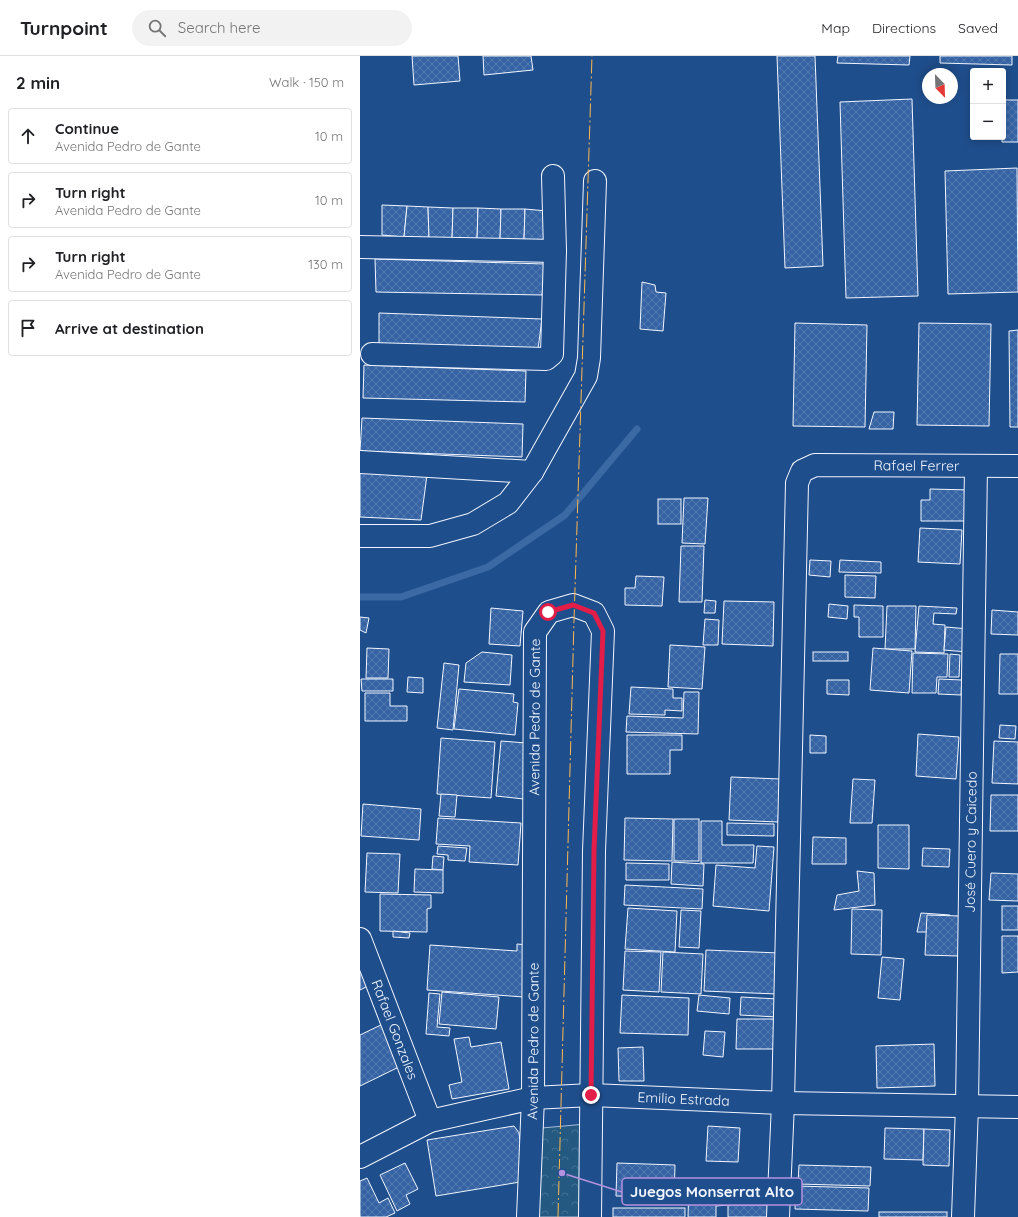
<!DOCTYPE html>
<meta charset="utf-8">
<style>
:root{--surface:#fff;--page:#f2f2f2;--text:#202124;--muted:#757577;--line:#e0e0e0}
body{margin:0;font-family:Quicksand,sans-serif;background:var(--page);color:var(--text)}
.controls{position:absolute;right:12px;top:12px;display:grid;overflow:hidden;border-radius:4px;box-shadow:0 2px 10px #0003}
.controls button{width:36px;height:36px;display:grid;place-items:center;padding:0;border:0;border-bottom:1px solid var(--line);background:var(--surface);color:var(--text);font:20px sans-serif}
.compass{position:absolute;left:562px;top:12px;width:36px;height:36px;border-radius:50%;background:var(--surface);box-shadow:0 2px 10px #0003;rotate:157deg}
.stop{position:absolute;width:12px;height:12px;margin:-9px;border:3px solid #e11d48;border-radius:50%;background:#fff}
.stop.end{background:#e11d48;border-color:#fff;box-shadow:0 1px 4px #0008}
.list{margin:0;padding:0;list-style:none}
h2{display:flex;justify-content:space-between;align-items:center;height:52px;margin:0;padding:0 16px;font-size:17px}
h2 small{font-size:13px;font-weight:400;color:var(--muted)}
.list li{display:grid;grid-template-columns:26px 1fr auto;gap:12px;align-items:center;box-sizing:border-box;height:56px;margin:0 8px 8px;padding:0 8px;border:1px solid var(--line);border-radius:4px}
.list b{display:block;font-size:15px;white-space:nowrap}
.list p{margin:0;font-size:13px;white-space:nowrap;color:var(--muted)}
.list em{font-size:13px;font-style:normal;color:var(--muted)}
.icon{flex:none;width:22px;height:22px;fill:none;stroke:currentColor;stroke-width:2;stroke-linecap:round;stroke-linejoin:round}
.map{position:relative;flex:none;width:658px;height:1161px;overflow:hidden}
header{display:flex;align-items:center;gap:24px;box-sizing:border-box;height:56px;padding:0 20px;background:var(--surface);border-bottom:1px solid var(--line)}
header strong{font-size:19px}
nav{display:flex;gap:22px;margin-inline-start:auto;font-size:14px}
.search{width:280px;height:36px;background:var(--page);display:flex;align-items:center;gap:10px;box-sizing:border-box;padding:0 14px;border-radius:22px;color:var(--muted);font-size:15px}
main{display:flex}
aside{flex:1;background:var(--surface)}
.map>svg:first-child{display:block}
.forest{fill:url(#forest-crowns);stroke:#a8bbd7}
.lines{fill:none;stroke-linecap:round;stroke-linejoin:round}
.stream{stroke:#3b69a3;stroke-width:7}
.building{fill:url(#building-cross-hatch);stroke:#f2f6ff}
.minor-casing{stroke:#f2f6ff;stroke-width:24}
.minor{stroke:#1f4e8c;stroke-width:22}
.power{stroke:#ffb74d;stroke-width:1;stroke-dasharray:14 3 2 3;stroke-linecap:butt}
.route{stroke:#e11d48;stroke-width:5}
.labels{text-anchor:middle;stroke-width:3;stroke-linejoin:round;paint-order:stroke}
.street-label{font-size:14px;fill:#f2f6ff;stroke:#1f4e8c}
.leader{fill:none;stroke:#b691df;stroke-width:1.5}
.callout-dot{fill:#b691df;stroke:#1f4e8c;stroke-width:1.5}
.callout{fill:#1f4e8c;stroke:#b691df;stroke-width:1.5}
.callout-label{font-size:15px;text-anchor:middle;font-weight:bold;fill:#f2f6ff}
</style>
<header>
<strong>Turnpoint</strong>
<div class="search"><svg class="icon" aria-label="search" viewBox="0 0 24 24"><circle cx="10" cy="10" r="6"/><path d="M15 15l6 6"/></svg>Search here</div>
<nav><a>Map</a><a>Directions</a><a>Saved</a></nav>
</header>
<main>
<aside>
<h2>2 min<small>Walk · 150 m</small></h2>
<ul class="list">
<li><svg class="icon" aria-label="ahead" viewBox="0 0 24 24"><path d="M12 20V5M6 11l6-6 6 6"/></svg><div><b>Continue</b><p>Avenida Pedro de Gante</p></div><em>10 m</em></li>
<li><svg class="icon" aria-label="right" viewBox="0 0 24 24"><path d="M7 20v-9h11M14 6l5 5-5 5"/></svg><div><b>Turn right</b><p>Avenida Pedro de Gante</p></div><em>10 m</em></li>
<li><svg class="icon" aria-label="right" viewBox="0 0 24 24"><path d="M7 20v-9h11M14 6l5 5-5 5"/></svg><div><b>Turn right</b><p>Avenida Pedro de Gante</p></div><em>130 m</em></li>
<li><svg class="icon" aria-label="arrive" viewBox="0 0 24 24"><path d="M6 21V4h12l-3 4 3 4H6"/></svg><div><b>Arrive at destination</b></div></li>
</ul>
</aside>
<div class="map">
<svg width="658" height="1161" viewBox="0 0 658 1161">
<defs>
<pattern id="forest-crowns" width="20" height="18" patternUnits="userSpaceOnUse"><rect width="20" height="18" fill="#245a82"/><path d="M2 6a3 3 0 1 1 6 0M12 15a3 3 0 1 1 6 0" fill="none" stroke="#447295"/></pattern>
<pattern id="building-cross-hatch" width="8" height="8" patternUnits="userSpaceOnUse"><rect width="8" height="8" fill="#3563a3"/><path d="M0 0l8 8M0 8l8-8" fill="none" stroke="#537ab1"/></pattern>
</defs>
<rect width="100%" height="100%" fill="#1f4e8c"/>
<polygon class="forest" points="226,1068 222,1161 179,1161 182,1072"/>
<g class="lines">
<polyline class="stream" points="0,541 41,541 128,511 205,459 277,373"/>
</g>
<g class="building">
<polygon points="52,0 98,0 100,25 54,29"/>
<polygon points="123,0 171,0 173,14 124,19"/>
<polygon points="417,0 455,0 463,210 425,212"/>
<polygon points="478,0 550,0 549,9 477,7"/>
<polygon points="580,0 652,0 652,9 580,7"/>
<polygon points="552,43 558,240 486,242 480,46"/>
<polygon points="643,44 658,44 658,86 642,86"/>
<polygon points="657,112 658,236 588,238 585,115"/>
<polygon points="22,149 47,150 44,181 22,179"/>
<polygon points="47,150 68,151 69,182 44,181"/>
<polygon points="68,151 93,152 92,183 69,182"/>
<polygon points="93,152 118,152 117,184 92,183"/>
<polygon points="118,152 141,153 140,184 117,184"/>
<polygon points="141,153 165,153 164,184 140,184"/>
<polygon points="165,153 187,155 185,184 164,184"/>
<polygon points="15,203 185,208 182,239 16,236"/>
<polygon points="282,226 295,229 296,236 306,237 303,275 280,273"/>
<polygon points="19,257 182,263 178,293 19,289"/>
<polygon points="435,267 507,269 505,371 433,370"/>
<polygon points="559,267 631,268 629,370 557,369"/>
<polygon points="658,274 658,371 650,371 649,275"/>
<polygon points="4,309 166,315 165,346 3,342"/>
<polygon points="514,356 534,356 533,373 509,373"/>
<polygon points="2,362 163,368 162,401 0,395"/>
<polygon points="0,417 67,419 61,464 0,461"/>
<polygon points="570,433 611,434 610,465 561,465 561,444 570,444"/>
<polygon points="324,442 348,442 345,488 322,487"/>
<rect x="298" y="443" width="23" height="25"/>
<polygon points="560,472 602,474 600,508 558,506"/>
<polygon points="321,490 344,490 342,546 319,546"/>
<polygon points="450,504 471,505 470,521 449,519"/>
<polygon points="480,504 521,506 521,517 479,516"/>
<polygon points="485,519 516,520 515,542 485,541"/>
<polygon points="276,520 304,521 302,550 265,549 265,532 275,532"/>
<polygon points="345,544 356,545 355,557 344,557"/>
<polygon points="364,545 414,546 413,590 362,588"/>
<polygon points="469,548 488,550 487,563 468,561"/>
<polygon points="494,549 523,550 523,581 499,581 499,561 494,561"/>
<polygon points="527,550 556,550 555,593 525,593"/>
<polygon points="559,550 597,552 596,558 574,557 573,568 585,569 584,597 555,596"/>
<polygon points="131,552 163,555 160,590 129,588"/>
<polygon points="632,554 658,556 658,579 631,578"/>
<polygon points="0,561 9,562 6,577 0,574"/>
<polygon points="345,563 359,564 358,589 343,589"/>
<polygon points="586,571 609,573 607,596 584,594"/>
<polygon points="310,589 345,591 342,633 308,631"/>
<polygon points="7,592 29,593 28,622 6,622"/>
<polygon points="513,592 552,595 549,637 510,634"/>
<polygon points="122,596 152,599 150,629 104,626 106,607"/>
<rect x="453" y="596" width="35" height="9"/>
<polygon points="553,597 588,598 587,621 577,621 576,637 552,637"/>
<polygon points="590,598 600,599 599,621 589,621"/>
<polygon points="640,598 658,598 658,638 639,638"/>
<polygon points="84,607 99,609 93,674 77,672"/>
<polygon points="48,621 63,622 63,637 47,636"/>
<polygon points="1,623 33,623 33,635 2,635"/>
<polygon points="579,623 602,624 601,639 578,638"/>
<polygon points="467,624 489,624 489,639 467,638"/>
<polygon points="271,631 313,633 313,642 322,642 322,655 305,654 305,659 269,658"/>
<polygon points="99,633 154,638 153,646 158,647 155,679 94,673"/>
<polygon points="324,636 339,636 338,678 266,676 267,660 323,662"/>
<polygon points="5,637 30,637 30,650 47,650 47,665 5,665"/>
<polygon points="640,669 656,670 655,683 639,682"/>
<polygon points="558,678 599,681 596,723 556,720"/>
<polygon points="267,679 322,679 322,694 310,694 310,718 267,718"/>
<polygon points="450,679 466,680 466,697 450,697"/>
<polygon points="81,682 135,686 131,742 77,738"/>
<polygon points="141,685 166,687 164,743 136,740"/>
<polygon points="634,685 658,686 658,728 632,727"/>
<polygon points="371,721 420,723 418,766 369,764"/>
<polygon points="493,723 515,724 512,767 490,767"/>
<polygon points="81,738 97,739 95,761 79,760"/>
<polygon points="631,739 658,739 658,775 630,775"/>
<polygon points="3,748 61,753 59,784 1,780"/>
<polygon points="78,762 161,767 158,809 109,806 110,790 76,788"/>
<polygon points="265,762 313,763 312,805 264,804"/>
<rect x="314" y="763" width="25" height="42"/>
<polygon points="341,765 362,765 362,789 394,789 393,807 341,807"/>
<polygon points="367,767 414,768 414,780 367,779"/>
<polygon points="518,769 549,769 549,813 518,812"/>
<polygon points="453,781 486,782 486,808 452,808"/>
<polygon points="78,790 107,792 105,805 88,804 88,799 77,798"/>
<polygon points="397,790 414,791 409,855 353,850 356,809 395,812"/>
<polygon points="563,792 590,793 589,811 562,810"/>
<polygon points="7,797 40,798 38,837 5,836"/>
<polygon points="73,800 84,801 83,814 72,813"/>
<polygon points="312,806 344,808 343,830 311,828"/>
<polygon points="266,807 309,808 309,824 266,824"/>
<polygon points="55,813 83,814 83,837 54,836"/>
<polygon points="497,815 514,817 515,849 474,854 477,839 499,835"/>
<polygon points="631,817 658,818 658,845 629,844"/>
<polygon points="265,829 343,833 342,853 264,849"/>
<polygon points="20,838 71,839 71,852 67,853 67,876 20,875"/>
<rect x="642" y="850" width="16" height="24"/>
<polygon points="268,852 317,855 315,896 265,893"/>
<polygon points="492,853 522,854 521,899 491,898"/>
<polygon points="321,854 341,855 339,892 319,891"/>
<polygon points="561,857 590,859 589,876 557,876"/>
<polygon points="567,859 600,860 598,900 565,899"/>
<polygon points="33,875 50,877 49,882 33,881"/>
<polygon points="642,880 658,880 658,916 642,917"/>
<polygon points="157,888 169,889 164,941 67,934 70,889 157,895"/>
<polygon points="346,894 419,897 417,938 344,935"/>
<polygon points="265,895 301,896 299,936 263,934"/>
<polygon points="303,896 343,898 341,938 301,936"/>
<polygon points="522,901 544,903 540,944 518,942"/>
<polygon points="0,912 8,930 0,934"/>
<polygon points="82,936 139,941 136,973 79,968"/>
<polygon points="69,937 80,938 77,971 90,972 89,980 66,978"/>
<polygon points="262,939 329,942 328,979 260,977"/>
<polygon points="339,939 370,942 369,958 337,955"/>
<polygon points="381,941 418,943 417,961 380,959"/>
<polygon points="377,963 420,963 415,993 376,993"/>
<polygon points="25,967 45,1008 0,1030 0,979"/>
<polygon points="345,975 365,976 363,1001 343,999"/>
<polygon points="109,981 111,991 141,986 149,1033 92,1043 89,1029 102,1026 94,983"/>
<polygon points="574,988 575,1030 517,1032 516,990"/>
<polygon points="283,991 284,1025 259,1025 258,992"/>
<polygon points="154,1070 159,1077 166,1125 76,1140 67,1084"/>
<polygon points="348,1070 380,1072 378,1106 346,1105"/>
<polygon points="525,1072 564,1073 563,1104 524,1103"/>
<polygon points="564,1073 590,1074 589,1110 563,1109"/>
<polygon points="45,1107 58,1133 46,1139 50,1148 37,1155 20,1119"/>
<polygon points="257,1107 315,1109 314,1141 256,1140"/>
<polygon points="439,1109 511,1111 510,1130 438,1128"/>
<polygon points="7,1122 19,1147 28,1142 35,1157 26,1161 0,1161 0,1125"/>
<polygon points="329,1126 369,1127 368,1149 356,1150 356,1161 328,1161"/>
<polygon points="436,1130 509,1132 508,1155 435,1153"/>
<rect x="368" y="1149" width="44" height="12"/>
<rect x="253" y="1152" width="72" height="9"/>
<rect x="519" y="1156" width="68" height="5"/>
</g>
<g class="lines">
<g class="minor-casing">
<g id="minor">
<polyline points="0,191 195,195"/>
<polyline points="12,298 186,303 192,298 195,195 193,120"/>
<polyline points="0,406 172,416"/>
<polyline points="0,480 70,480 113,468 148,447 172,416 226,320 229,302 235,125"/>
<path id="s1" d="M0,883L70,1065"/>
<path id="s2" d="M0,1101L70,1065L173,1042L231,1039L423,1047L658,1051"/>
<path id="s3" d="M168,1161L173,1042L175,576L189,556L213,549L234,557L243,575L234,795L230,1161"/>
<path id="s4" d="M418,1161L423,1047L437,427L442,415L455,409L658,410"/>
<path id="s5" d="M603,1161L607,1050L616,410"/>
</g>
</g>
<use href="#minor" class="minor"/>
<polyline class="power" points="198,1161 214,564 232,0"/>
</g>
<g class="lines">
<polyline class="route" points="188,556 213,549 234,557 243,575 234,795 231,1039"/>
</g>
<g class="labels">
<g class="street-label">
<text dy="5" stroke="none"><textPath href="#s4" startOffset="863">Rafael Ferrer</textPath></text>
<text dy="5" stroke="none"><textPath href="#s3" startOffset="500">Avenida Pedro de Gante</textPath></text>
<text dy="5" stroke="none"><textPath href="#s5" startOffset="375">José Cuero y Caicedo</textPath></text>
<text dy="5" stroke="none"><textPath href="#s1" startOffset="97">Rafael Gonzales</textPath></text>
<text dy="5" stroke="none"><textPath href="#s3" startOffset="176">Avenida Pedro de Gante</textPath></text>
<text dy="5" stroke="none"><textPath href="#s2" startOffset="335">Emilio Estrada</textPath></text>
</g>
</g>
<path class="leader" d="M202 1117L262 1136"/>
<circle class="callout-dot" cx="202" cy="1117" r="4"/>
<rect class="callout" x="262" y="1122" width="180" height="27" rx="4"/>
<g class="callout-label">
<text x="352" y="1141">Juegos Monserrat Alto</text>
</g>
</svg>
<div class="controls">
<button>+</button>
<button>−</button>
</div>
<svg class="compass" viewBox="-18 -18 36 36"><path d="M0-13l5 13h-10z" fill="#e53935"/><path d="M0 13l5-13h-10z" fill="#757577"/></svg>
<div class="stop" style="left:188px;top:556px"></div>
<div class="stop end" style="left:231px;top:1039px"></div>
</div>
</main>
